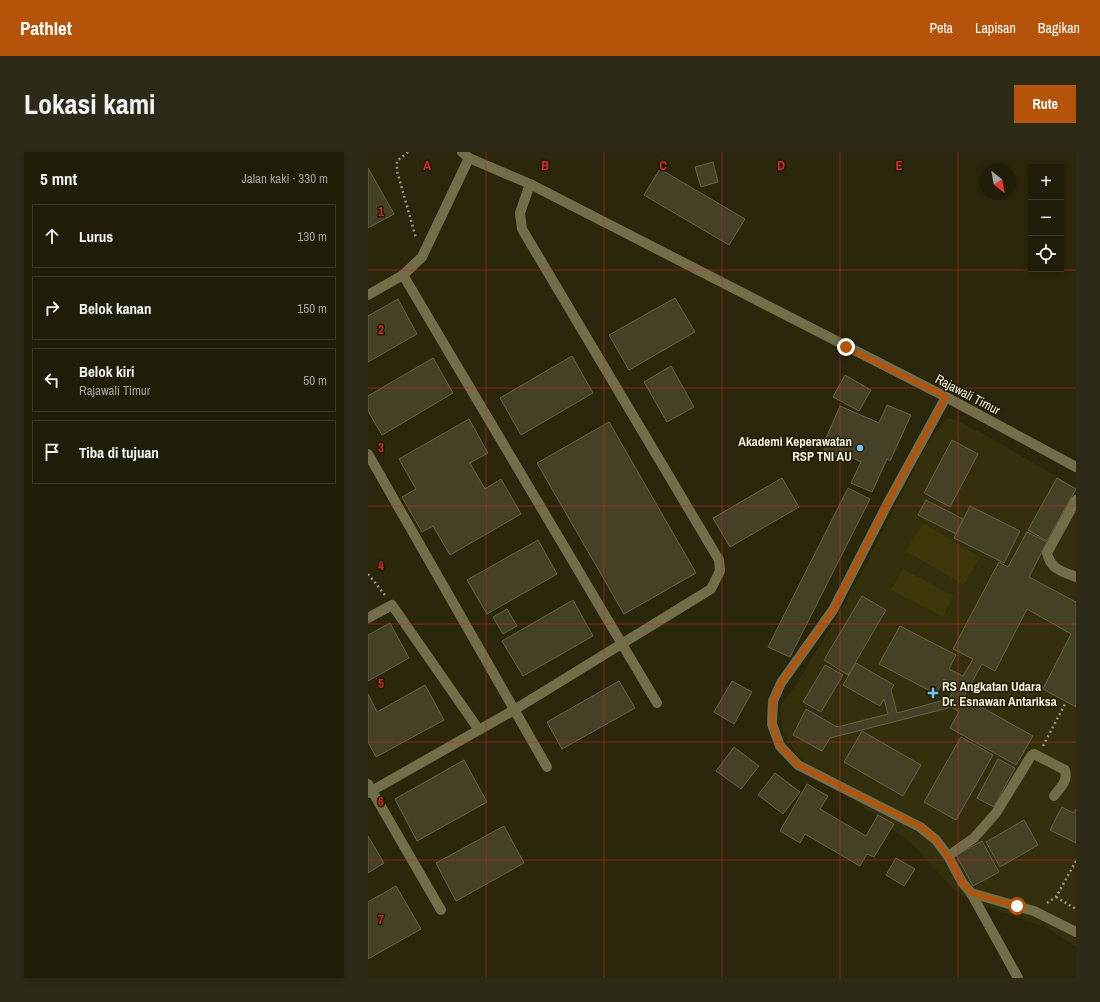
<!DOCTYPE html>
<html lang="id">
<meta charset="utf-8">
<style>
:root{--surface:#201d09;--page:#2d2a17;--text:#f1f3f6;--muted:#a2a29c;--line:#3d3b2a;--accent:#b45309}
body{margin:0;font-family:"Archivo Narrow",sans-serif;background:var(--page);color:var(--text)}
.controls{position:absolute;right:12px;top:12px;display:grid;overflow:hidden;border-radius:0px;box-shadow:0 2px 6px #0003}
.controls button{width:36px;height:36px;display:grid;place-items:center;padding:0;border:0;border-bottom:1px solid var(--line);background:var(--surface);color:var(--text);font:20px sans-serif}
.compass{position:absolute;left:612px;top:12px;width:36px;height:36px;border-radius:50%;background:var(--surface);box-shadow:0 2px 6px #0003;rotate:149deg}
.stop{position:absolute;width:12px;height:12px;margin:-9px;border:3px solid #b45309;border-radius:50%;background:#fff}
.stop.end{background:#b45309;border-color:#fff;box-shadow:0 1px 4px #0008}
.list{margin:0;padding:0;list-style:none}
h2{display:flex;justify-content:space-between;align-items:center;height:52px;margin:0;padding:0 16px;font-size:17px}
h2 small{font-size:13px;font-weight:400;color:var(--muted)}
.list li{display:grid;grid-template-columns:26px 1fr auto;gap:12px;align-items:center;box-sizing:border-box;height:64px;margin:0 8px 8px;padding:0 8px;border:1px solid var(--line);border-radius:0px}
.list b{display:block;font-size:15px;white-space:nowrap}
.list p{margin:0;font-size:13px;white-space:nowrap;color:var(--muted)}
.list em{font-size:13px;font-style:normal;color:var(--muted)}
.icon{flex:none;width:22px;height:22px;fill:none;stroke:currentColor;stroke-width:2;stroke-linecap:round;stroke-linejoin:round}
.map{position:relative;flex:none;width:708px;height:826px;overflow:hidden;border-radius:0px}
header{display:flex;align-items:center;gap:24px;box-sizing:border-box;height:56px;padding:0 20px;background:var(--accent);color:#fff}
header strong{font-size:19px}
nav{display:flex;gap:22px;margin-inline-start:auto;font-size:14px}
.intro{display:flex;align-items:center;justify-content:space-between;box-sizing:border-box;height:96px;padding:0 24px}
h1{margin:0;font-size:28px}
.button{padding:10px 18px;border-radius:0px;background:var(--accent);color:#fff;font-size:14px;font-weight:700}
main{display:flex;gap:24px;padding:0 24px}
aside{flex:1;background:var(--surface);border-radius:0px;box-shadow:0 2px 6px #0003}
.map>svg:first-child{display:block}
.built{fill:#342f0c}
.green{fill:#3d370a}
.building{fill:#444127;stroke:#666347}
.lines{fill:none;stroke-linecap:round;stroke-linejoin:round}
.path{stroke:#96937f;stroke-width:2.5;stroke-dasharray:2 3;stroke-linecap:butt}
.minor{stroke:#726e49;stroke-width:10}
.route{stroke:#b45309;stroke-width:5}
.grid{fill:none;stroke:#d62828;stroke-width:1;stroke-opacity:0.55}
.poi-dot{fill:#74c0f6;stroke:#201d03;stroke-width:1.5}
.labels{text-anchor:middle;stroke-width:3;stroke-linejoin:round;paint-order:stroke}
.street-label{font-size:13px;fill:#f1efe0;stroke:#201d03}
.poi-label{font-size:13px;font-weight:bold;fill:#f1efe0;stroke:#201d03;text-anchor:end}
.grid-label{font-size:13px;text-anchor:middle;font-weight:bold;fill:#d62828;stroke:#201d03;stroke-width:3;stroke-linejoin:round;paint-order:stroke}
</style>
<header>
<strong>Pathlet</strong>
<nav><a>Peta</a><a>Lapisan</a><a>Bagikan</a></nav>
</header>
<div class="intro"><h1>Lokasi kami</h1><a class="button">Rute</a></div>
<main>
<aside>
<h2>5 mnt<small>Jalan kaki · 330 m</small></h2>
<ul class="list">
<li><svg class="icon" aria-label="ahead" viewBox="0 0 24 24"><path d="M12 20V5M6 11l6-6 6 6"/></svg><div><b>Lurus</b></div><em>130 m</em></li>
<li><svg class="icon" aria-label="right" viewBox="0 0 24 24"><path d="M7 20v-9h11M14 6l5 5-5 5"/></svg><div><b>Belok kanan</b></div><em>150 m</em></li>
<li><svg class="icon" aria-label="left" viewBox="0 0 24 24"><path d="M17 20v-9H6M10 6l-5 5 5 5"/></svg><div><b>Belok kiri</b><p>Rajawali Timur</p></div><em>50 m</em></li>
<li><svg class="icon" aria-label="arrive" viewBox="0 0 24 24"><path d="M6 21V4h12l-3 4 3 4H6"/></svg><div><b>Tiba di tujuan</b></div></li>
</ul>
</aside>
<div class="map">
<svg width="708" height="826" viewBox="0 0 708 826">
<rect width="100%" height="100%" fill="#2a270c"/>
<polygon class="built" points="579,266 588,268 623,286 708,336 708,795 679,776 603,749 585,737 546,694 429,604 413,576 412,554 432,527 493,422 559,292"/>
<g class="green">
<polygon points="555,371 612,405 596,433 538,399"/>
<polygon points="535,417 586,444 575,465 523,438"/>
</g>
<g class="building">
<polygon points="345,10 350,30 333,35 327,15"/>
<polygon points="0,16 26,62 0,76"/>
<polygon points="292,17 377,67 361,93 276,43"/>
<polygon points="307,146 327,180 261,218 241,183"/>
<polygon points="30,147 49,182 0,210 0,164"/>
<polygon points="204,204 225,241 153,283 132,246"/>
<polygon points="65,206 85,241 14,283 0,259 0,244"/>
<polygon points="303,214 326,255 299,270 276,230"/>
<polygon points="477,223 503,238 491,259 465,245"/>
<polygon points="519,253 543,263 522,309 519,307 504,340 483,331 493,310 479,303 477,308 456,298 458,294 455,293 472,254 511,271"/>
<polygon points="101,267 120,301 102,311 117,337 133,327 153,362 82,403 65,374 54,380 34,345 48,337 31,307"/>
<polygon points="241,270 328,421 256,462 169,311"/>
<polygon points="584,288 610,302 582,355 556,341"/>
<polygon points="414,326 431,355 362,395 345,366"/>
<polygon points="689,326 708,337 679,389 660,378"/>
<polygon points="480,336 502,347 422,505 400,495"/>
<polygon points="558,348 595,367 588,382 550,363"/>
<polygon points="602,354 652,379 636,411 586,386"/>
<polygon points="659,380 679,390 661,425 708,450 708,555 675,537 703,482 659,457 627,519 614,512 594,548 597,549 599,547 665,584 648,613 582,576 591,560 584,555 462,586 454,599 425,583 438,557 469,575 520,562 516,547 512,554 475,533 488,511 526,533 523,538 529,561 580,547 590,534 576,527 568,542 511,512 532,474 588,503 581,517 595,524 605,507 585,497 631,410 640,415"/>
<polygon points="170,388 189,422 119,462 99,428"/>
<polygon points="494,444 518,458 480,523 456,508"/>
<polygon points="205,448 225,484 155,524 134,489"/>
<polygon points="139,457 149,474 135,482 125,465"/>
<polygon points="22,471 41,506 0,529 0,483"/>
<polygon points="457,513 475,523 453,560 435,550"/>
<polygon points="251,529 267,556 194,597 179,570"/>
<polygon points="364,529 384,540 366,572 346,560"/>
<polygon points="57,533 76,568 8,605 0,590 0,542 9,560"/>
<polygon points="494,579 553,613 535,644 476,610"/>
<polygon points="593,585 625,603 588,668 556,650"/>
<polygon points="366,595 391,614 373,637 348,619"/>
<polygon points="630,607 647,616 626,655 609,646"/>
<polygon points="96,608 119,650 49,689 27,647"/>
<polygon points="407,621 432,640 415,662 390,643"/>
<polygon points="439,632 460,644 452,657 498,684 510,663 526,672 506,705 499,702 492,714 437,682 432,691 412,679"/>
<polygon points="694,655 705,661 708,657 708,691 682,678"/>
<polygon points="656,668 670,693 632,715 618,690"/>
<polygon points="136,674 156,711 88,749 68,711"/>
<polygon points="0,684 16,711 0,721"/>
<polygon points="614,689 631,720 605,734 588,703"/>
<polygon points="528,706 547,717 536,734 518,723"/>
<polygon points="28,734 53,777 0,807 0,750"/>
</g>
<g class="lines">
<g class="path">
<polyline points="40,0 29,9 29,19 48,86"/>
<polyline points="0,422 17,443"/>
<polyline points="675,594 698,550"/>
<polyline points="688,745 708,757"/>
<polyline points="679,751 688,745 708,709"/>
</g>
<g class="minor">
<polyline points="94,0 101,6 162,32 578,245 708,315"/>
<polyline points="35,123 289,551"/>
<polyline points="0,143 35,123 54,105 101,6"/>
<polyline points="578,245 520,351 465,458 413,531 405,549 404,572 412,594 430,613 552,675 568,688 580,704 594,730 603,741 666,759 708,780"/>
<polyline points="0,302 179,615"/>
<path d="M708,348L679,401C683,418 694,419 708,425"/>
<polyline points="0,466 24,453 111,578"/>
<polyline points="0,632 73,758"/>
<polyline points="0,641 146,558 343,437 352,419 351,408 154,77 152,61 162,32"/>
<path d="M580,704L606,686L628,661L663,604L666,602L697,618C700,630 693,634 686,644"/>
<polyline points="603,741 650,826"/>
</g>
</g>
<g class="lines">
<polyline class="route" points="478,195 578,245 520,350 465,458 413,531 405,549 404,572 412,594 430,613 552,674 568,688 580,704 594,730 604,741 649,754"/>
</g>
<path class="grid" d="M118,0V826M236,0V826M354,0V826M472,0V826M590,0V826M0,118H708M0,236H708M0,354H708M0,472H708M0,590H708M0,708H708"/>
<g class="poi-dot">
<circle cx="492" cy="296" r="4"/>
<path d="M563 535h4v4h4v4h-4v4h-4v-4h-4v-4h4z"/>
</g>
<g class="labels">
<g class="street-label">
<text transform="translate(600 242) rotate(28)" y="5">Rajawali Timur</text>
</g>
<g class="poi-label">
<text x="484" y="294">Akademi Keperawatan<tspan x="484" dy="15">RSP TNI AU</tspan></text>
<text x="574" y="539" text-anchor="start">RS Angkatan Udara<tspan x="574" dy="15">Dr. Esnawan Antariksa</tspan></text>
</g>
</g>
<g class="grid-label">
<text x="59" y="18">A</text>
<text x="177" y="18">B</text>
<text x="295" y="18">C</text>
<text x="413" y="18">D</text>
<text x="531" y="18">E</text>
<text x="13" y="64">1</text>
<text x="13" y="182">2</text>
<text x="13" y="300">3</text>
<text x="13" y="418">4</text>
<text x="13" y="536">5</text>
<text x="13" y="654">6</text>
<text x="13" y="772">7</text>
</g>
</svg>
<div class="controls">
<button>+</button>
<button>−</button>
<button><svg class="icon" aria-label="locate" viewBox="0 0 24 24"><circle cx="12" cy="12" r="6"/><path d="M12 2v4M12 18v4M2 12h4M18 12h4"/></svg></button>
</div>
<svg class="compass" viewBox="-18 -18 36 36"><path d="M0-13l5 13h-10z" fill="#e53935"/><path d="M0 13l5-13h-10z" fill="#a2a29c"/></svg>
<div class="stop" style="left:649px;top:754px"></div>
<div class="stop end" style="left:478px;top:195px"></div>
</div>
</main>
